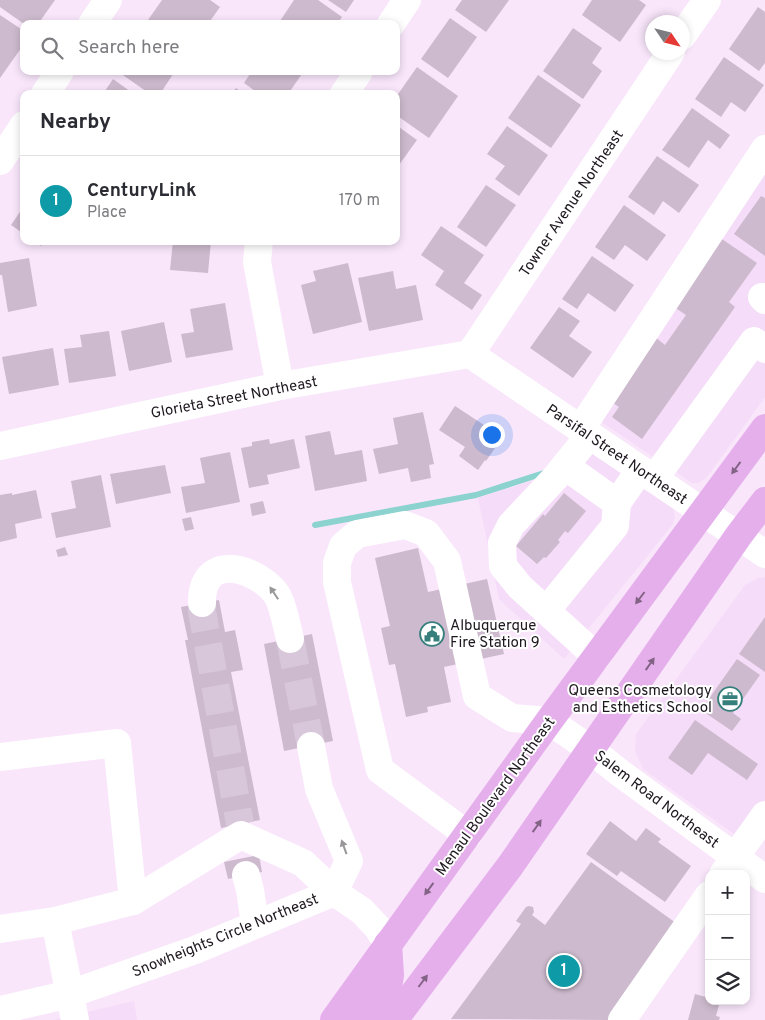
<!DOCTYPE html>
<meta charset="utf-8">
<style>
:root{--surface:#fff;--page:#f7f7f7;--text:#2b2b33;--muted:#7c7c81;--line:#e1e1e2;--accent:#111827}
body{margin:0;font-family:Overpass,sans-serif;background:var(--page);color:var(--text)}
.controls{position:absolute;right:15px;bottom:15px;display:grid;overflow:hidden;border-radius:10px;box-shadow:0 2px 8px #0003}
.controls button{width:45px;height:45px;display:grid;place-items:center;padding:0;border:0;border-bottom:1px solid var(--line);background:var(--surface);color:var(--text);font:25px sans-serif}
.compass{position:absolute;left:645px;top:15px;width:45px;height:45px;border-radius:50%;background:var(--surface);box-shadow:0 2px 8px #0003;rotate:125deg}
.you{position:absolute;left:491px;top:434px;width:18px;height:18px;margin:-12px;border:4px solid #fff;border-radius:50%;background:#1a73e8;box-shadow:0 0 0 8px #1a73e833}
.badge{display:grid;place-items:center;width:32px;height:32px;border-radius:50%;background:var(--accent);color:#fff;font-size:16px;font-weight:700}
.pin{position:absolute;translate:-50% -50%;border:2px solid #fff;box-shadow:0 1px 5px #0006}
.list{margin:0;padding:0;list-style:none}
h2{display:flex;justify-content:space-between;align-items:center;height:65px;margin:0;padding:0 20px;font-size:21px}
h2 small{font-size:16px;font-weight:400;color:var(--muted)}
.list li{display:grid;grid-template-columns:32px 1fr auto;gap:15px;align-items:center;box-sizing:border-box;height:90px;padding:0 20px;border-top:1px solid var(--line)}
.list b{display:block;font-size:19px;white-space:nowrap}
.list p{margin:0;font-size:16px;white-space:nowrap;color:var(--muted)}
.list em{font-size:16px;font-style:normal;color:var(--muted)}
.icon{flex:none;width:28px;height:28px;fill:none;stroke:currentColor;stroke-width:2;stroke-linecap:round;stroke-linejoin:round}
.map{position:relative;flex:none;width:765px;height:1020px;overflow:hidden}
.search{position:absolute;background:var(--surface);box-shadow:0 2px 8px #0003;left:20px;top:20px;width:380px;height:55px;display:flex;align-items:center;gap:12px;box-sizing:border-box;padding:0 18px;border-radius:10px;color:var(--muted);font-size:19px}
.panel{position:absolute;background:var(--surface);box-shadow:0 2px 8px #0003;left:20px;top:90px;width:380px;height:155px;border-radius:10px}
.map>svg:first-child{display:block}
.built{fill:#f5dcf8}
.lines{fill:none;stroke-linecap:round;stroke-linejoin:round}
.stream{stroke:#8cd2cf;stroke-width:6}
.building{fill:#cdbace}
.minor-tunnel{stroke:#d8c7da;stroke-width:28;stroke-dasharray:28 14;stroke-linecap:butt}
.minor{stroke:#fff;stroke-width:28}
.major{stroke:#e5afeb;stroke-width:28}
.oneway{fill:#826385}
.oneway2{fill:#9a979a}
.labels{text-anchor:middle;stroke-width:4;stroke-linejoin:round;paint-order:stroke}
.street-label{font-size:15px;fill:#1e171f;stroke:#fff}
.poi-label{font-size:15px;fill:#1e171f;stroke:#fff;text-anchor:start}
</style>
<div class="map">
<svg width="765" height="1020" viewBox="0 0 765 1020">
<rect width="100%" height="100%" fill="#f9e6fb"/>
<g class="built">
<polygon points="765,136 765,397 707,477 699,483 692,483 582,409"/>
<polygon points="575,441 673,508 675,517 673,524 564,659 499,599 478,498 551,475"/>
<polygon points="765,577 765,807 741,839 643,769 635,751 636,734 745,585 758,578"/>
<polygon points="134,1001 137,1020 53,1020"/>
</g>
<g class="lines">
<polyline class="stream" points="315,525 476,495 547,472"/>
</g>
<g class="building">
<polygon points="0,0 55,0 38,24 24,24 0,7"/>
<polygon points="162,0 210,0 220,7 208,24 154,24 148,20"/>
<polygon points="294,0 318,0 342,17 337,24 278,24"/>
<polygon points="328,0 354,0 346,12"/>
<polygon points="462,0 509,0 486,32 455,10"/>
<polygon points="592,0 639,0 646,5 620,42 582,15"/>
<polygon points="758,7 765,12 765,63 759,71 729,49"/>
<polygon points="0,15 24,31 24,44 0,78"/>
<polygon points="450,18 477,37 448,78 421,59"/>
<polygon points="573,28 602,48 592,63 602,71 583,99 543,71"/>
<polygon points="724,57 764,85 745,112 731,102 721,117 695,99"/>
<polygon points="417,67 458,96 429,138 396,115 396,97"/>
<polygon points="121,71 175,71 160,94 150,94 120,73"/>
<polygon points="252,71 304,71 288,94 259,94 244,83"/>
<polygon points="538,75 581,105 551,148 508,118"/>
<polygon points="113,79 134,94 103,94"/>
<polygon points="236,88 244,94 232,94"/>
<polygon points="692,108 730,135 720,149 708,140 689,168 662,150"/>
<polygon points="396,125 417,140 396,169"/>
<polygon points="507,126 548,155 519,196 495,179 505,166 487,154"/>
<polygon points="657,156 699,185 679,213 663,201 654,215 628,197"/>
<polygon points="486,185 516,205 486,247 457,227"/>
<polygon points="761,196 765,198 765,256 734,234"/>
<polygon points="624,205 666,235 647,261 625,245 614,260 595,247"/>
<polygon points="24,206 24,234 11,225"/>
<polygon points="441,226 484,255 464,283 482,295 472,310 435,285 444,271 421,255"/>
<polygon points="719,237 757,263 729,302 735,307 642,439 612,417 619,407 610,401 655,337 665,345 686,315 671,305"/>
<polygon points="34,241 44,241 41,246"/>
<polygon points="173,241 211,241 208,273 170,270"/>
<polygon points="592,256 634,285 615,312 588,293 577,309 562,299"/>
<polygon points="29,258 37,306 8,312 2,275 0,275 0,263"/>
<polygon points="348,263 362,322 313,334 301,285 316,281 313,271"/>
<polygon points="393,271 396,289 416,285 423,320 369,331 358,278"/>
<polygon points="225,303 233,350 186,358 181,334 194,332 190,309"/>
<polygon points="559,307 580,321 569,336 592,352 573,378 530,348"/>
<polygon points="164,322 172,362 129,371 121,331"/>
<polygon points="109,331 116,376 69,383 64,349 82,347 80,335"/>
<polygon points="53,348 59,385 9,394 2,357"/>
<polygon points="455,406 490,429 491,428 501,435 500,436 502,438 486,461 485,460 478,470 459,456 465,447 439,430"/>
<polygon points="423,412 434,464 429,465 431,478 411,482 408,468 379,474 373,449 398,444 393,418"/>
<polygon points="330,431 335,455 362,450 367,481 315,491 305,436"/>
<polygon points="269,439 270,444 294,439 300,468 267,475 269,484 249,488 241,448 252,446 252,442"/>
<polygon points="230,452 240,502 186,513 181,487 205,483 200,458"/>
<polygon points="165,465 171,493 116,504 110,474"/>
<polygon points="101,475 111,527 56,538 51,513 76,508 71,481"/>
<polygon points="36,490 42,518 15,524 17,538 0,542 0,495 12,493 12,495"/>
<polygon points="564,493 586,511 568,533 565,531 558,540 560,542 546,558 544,557 537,564 516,546 543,514 545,516"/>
<polygon points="263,501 266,513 252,516 250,504"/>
<polygon points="191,517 194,529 185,531 182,519"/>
<polygon points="65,547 68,555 58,557 56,550"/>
<polygon points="418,548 428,592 487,579 504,654 444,667 451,702 427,707 428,712 406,717 395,664 389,665 381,628 390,626 375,558"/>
<polygon points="219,600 225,632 235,630 243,670 231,672 260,820 221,828 185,640 188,640 181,607"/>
<polygon points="765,617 765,672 739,654"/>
<polygon points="312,634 333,741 284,751 264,644"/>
<polygon points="737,659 760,675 733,713 741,719 732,731 701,710"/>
<polygon points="695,720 758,764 747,780 708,753 692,775 668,758"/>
<polygon points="610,821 636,841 646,828 661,839 658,842 691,866 665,902 621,871 617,876 586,854"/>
<polygon points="259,855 262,872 228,879 224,862"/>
<polygon points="591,862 676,923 609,1020 451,1019 521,924 516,921 526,907 529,906 533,907 534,912 532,915 545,925"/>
<polygon points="695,994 709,998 709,1001 720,1001 716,1016 720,1017 719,1020 688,1020"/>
</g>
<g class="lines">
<g class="minor-tunnel">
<polyline points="202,603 202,611 240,824"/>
<polyline points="290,639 311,746"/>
</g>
<g class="minor">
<polyline points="92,24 108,0"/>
<polyline points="391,24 407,0"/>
<polyline points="682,36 707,0"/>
<polyline points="45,94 60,71"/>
<polyline points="344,94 359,71"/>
<polyline points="0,161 24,125"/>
<polyline points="259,241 257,262 280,386"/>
<polyline points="762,297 765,300"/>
<polyline points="470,354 671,52"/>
<polyline points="470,354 765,554"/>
<polyline points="580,430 765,149"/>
<polyline points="589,436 555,478 511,525 502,543 503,566 520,587 597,657"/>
<polyline points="0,446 280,386 470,354"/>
<polyline points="565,466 617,503"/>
<polyline points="654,479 754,341 765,349"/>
<path d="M202,603C201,554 251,565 274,591C282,599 287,627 290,639"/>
<polyline points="546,611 615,526 617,503 640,470"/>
<polyline points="311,746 319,789 349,861 334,892"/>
<polyline points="0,757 117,743 133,901 55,921 0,929"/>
<polyline points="468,835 380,770 337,582 337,563 343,546 357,534 405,525 426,533 447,561 477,696 512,718 549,721 590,749 620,773 765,879"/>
<polyline points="723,874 765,815"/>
<polyline points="246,875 250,890 255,924"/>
<polyline points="133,901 241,835 303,863 334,892 362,911 378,928 388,944"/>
<polyline points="55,921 75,1020"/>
<polyline points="0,1010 70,994 195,950 334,892"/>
<polyline points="622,1020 709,895"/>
</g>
<g class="major">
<polyline points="334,1020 549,721 765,428"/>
<polyline points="365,1020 388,988 390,975 388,944"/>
<polyline points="394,1020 510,866 739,535 765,501"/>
</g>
</g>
<defs><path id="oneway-solid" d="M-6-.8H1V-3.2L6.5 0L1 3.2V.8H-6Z" transform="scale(1.25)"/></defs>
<g class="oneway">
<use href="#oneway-solid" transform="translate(736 468) rotate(126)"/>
<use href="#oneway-solid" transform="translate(640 598) rotate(127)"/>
<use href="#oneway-solid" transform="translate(650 664) rotate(-55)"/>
<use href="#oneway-solid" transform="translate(537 826) rotate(-55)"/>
<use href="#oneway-solid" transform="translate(429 889) rotate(126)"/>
<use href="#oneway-solid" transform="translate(423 981) rotate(-53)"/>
</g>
<g class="oneway2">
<use href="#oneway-solid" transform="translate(274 593) rotate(-124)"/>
<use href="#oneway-solid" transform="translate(344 847) rotate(-110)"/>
</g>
<defs>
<g id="civic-ring" transform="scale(1.25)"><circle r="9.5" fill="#fff" stroke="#367f7c" stroke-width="1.5"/><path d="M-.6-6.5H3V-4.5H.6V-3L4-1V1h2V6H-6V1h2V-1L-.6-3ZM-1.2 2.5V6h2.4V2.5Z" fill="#367f7c"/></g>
<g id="office-ring" transform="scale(1.25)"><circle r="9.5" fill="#fff" stroke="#367f7c" stroke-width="1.5"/><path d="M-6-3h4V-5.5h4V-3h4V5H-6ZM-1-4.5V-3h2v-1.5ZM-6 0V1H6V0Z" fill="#367f7c"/></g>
</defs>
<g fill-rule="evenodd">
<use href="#civic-ring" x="432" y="634"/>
<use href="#office-ring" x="730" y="699"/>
</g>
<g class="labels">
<g class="street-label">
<text transform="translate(571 203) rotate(-56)" y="5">Towner Avenue Northeast</text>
<text transform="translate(234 397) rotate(-11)" y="5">Glorieta Street Northeast</text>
<text transform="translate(617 454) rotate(34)" y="5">Parsifal Street Northeast</text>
<text transform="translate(495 796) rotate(-54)" y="5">Menaul Boulevard Northeast</text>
<text transform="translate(657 799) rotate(37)" y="5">Salem Road Northeast</text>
<text transform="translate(225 935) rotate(-22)" y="5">Snowheights Circle Northeast</text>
</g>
<g class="poi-label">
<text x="450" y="630">Albuquerque<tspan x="450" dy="17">Fire Station 9</tspan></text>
<text x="712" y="695" text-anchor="end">Queens Cosmetology<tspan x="712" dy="17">and Esthetics School</tspan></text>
</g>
</g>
</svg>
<div class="controls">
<button>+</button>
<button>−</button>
<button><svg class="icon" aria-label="layers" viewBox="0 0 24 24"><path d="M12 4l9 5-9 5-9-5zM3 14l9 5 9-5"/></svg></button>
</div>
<svg class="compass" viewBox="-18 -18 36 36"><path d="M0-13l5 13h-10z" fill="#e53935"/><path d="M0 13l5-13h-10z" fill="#7c7c81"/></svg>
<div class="you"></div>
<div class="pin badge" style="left:564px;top:971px;background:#0f9aa8">1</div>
<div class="search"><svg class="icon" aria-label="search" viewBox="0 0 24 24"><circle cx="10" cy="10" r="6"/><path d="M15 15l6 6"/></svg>Search here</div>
<section class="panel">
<h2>Nearby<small></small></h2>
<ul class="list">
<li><span class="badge" style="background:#0f9aa8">1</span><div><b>CenturyLink</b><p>Place</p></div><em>170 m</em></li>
</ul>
</section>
</div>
